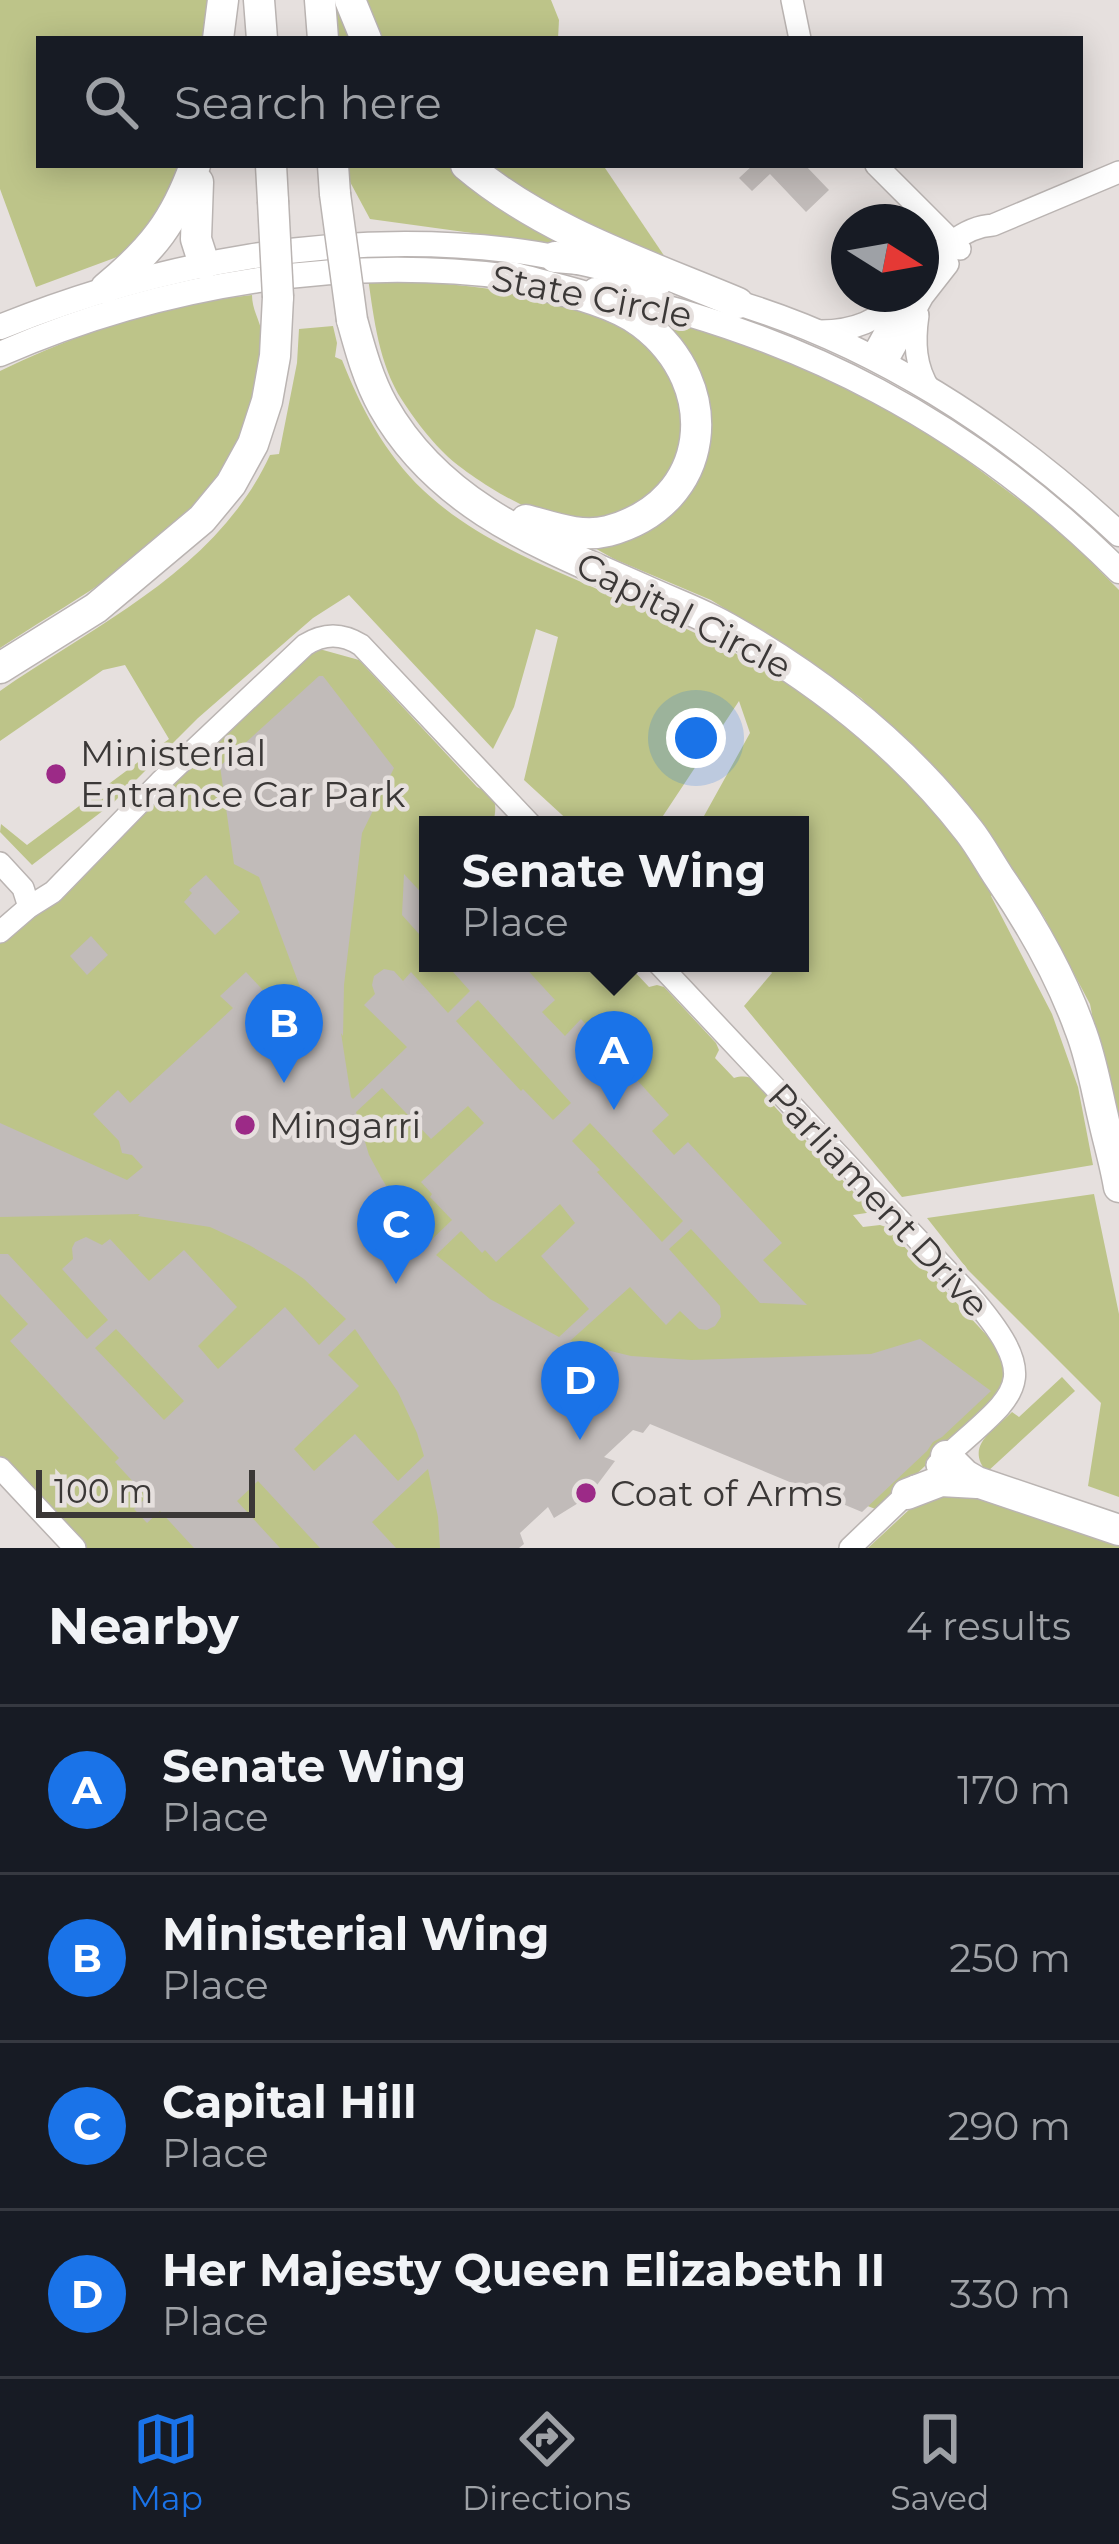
<!DOCTYPE html>
<style>
:root{--surface:#171b24;--page:#242831;--text:#f1f3f6;--muted:#9ea1a6;--line:#363941;--accent:#1a73e8}
body{margin:0;font-family:Montserrat,sans-serif;background:var(--page);color:var(--text)}
.compass{position:absolute;left:831px;top:204px;width:108px;height:108px;border-radius:50%;background:var(--surface);box-shadow:0 6px 30px #0003;rotate:101deg}
.scale{position:absolute;left:36px;bottom:30px;width:219px;box-sizing:border-box;padding-left:12px;border:6px solid #3b3837;border-top:0;font-size:33px;line-height:42px;white-space:nowrap;color:#3b3837;-webkit-text-stroke:9px #e6e0de;paint-order:stroke}
.you{position:absolute;left:696px;top:738px;width:42px;height:42px;margin:-30px;border:9px solid #fff;border-radius:50%;background:#1a73e8;box-shadow:0 0 0 18px #1a73e833}
.badge{display:grid;place-items:center;width:78px;height:78px;border-radius:50%;background:var(--accent);color:#fff;font-size:39px;font-weight:700}
.pin{position:absolute;translate:-50% -99px;filter:drop-shadow(0 3px 6px #0008)}
.pin::after{content:'';position:absolute;top:63px;width:42px;height:36px;background:inherit;clip-path:polygon(0 0,100% 0,50% 100%)}
.popup{position:absolute;left:419px;top:816px;width:390px;height:156px;box-sizing:border-box;display:grid;place-content:center;border-radius:0px;background:var(--surface);filter:drop-shadow(0 3px 9px #0005);font-size:39px;white-space:nowrap;color:var(--muted)}
.popup b{font-size:45px;color:var(--text)}
.popup::after{content:'';position:absolute;left:50%;top:100%;margin-left:-24px;border:24px solid transparent;border-top-color:var(--surface)}
.list{margin:0;padding:0;list-style:none}
h2{display:flex;justify-content:space-between;align-items:center;height:156px;margin:0;padding:0 48px;font-size:51px}
h2 small{font-size:39px;font-weight:400;color:var(--muted)}
.list li{display:grid;grid-template-columns:78px 1fr auto;gap:36px;align-items:center;box-sizing:border-box;height:168px;padding:0 48px;border-top:3px solid var(--line)}
.list b{display:block;font-size:45px;white-space:nowrap}
.list p{margin:0;font-size:39px;white-space:nowrap;color:var(--muted)}
.list em{font-size:39px;font-style:normal;color:var(--muted)}
.icon{flex:none;width:66px;height:66px;fill:none;stroke:currentColor;stroke-width:2;stroke-linecap:round;stroke-linejoin:round}
.map{position:relative;flex:none;width:1119px;height:1548px;overflow:hidden}
.search{position:absolute;background:var(--surface);box-shadow:0 6px 30px #0003;left:36px;right:36px;top:36px;height:132px;display:flex;align-items:center;gap:30px;box-sizing:border-box;padding:0 42px;border-radius:0px;color:var(--muted);font-size:45px}
.sheet{height:828px;background:var(--surface)}
nav{display:flex;justify-content:space-around;align-items:center;box-sizing:border-box;height:168px;border-top:3px solid var(--line);background:var(--surface);font-size:33px;color:var(--muted)}
nav a{display:grid;justify-items:center;gap:6px}
nav .on{color:var(--accent)}
.map>svg:first-child{display:block}
.green{fill:#bdc489}
.building{fill:#c1bbb9;fill-rule:evenodd}
.lines{fill:none;stroke-linecap:round;stroke-linejoin:round}
.minor-casing{stroke:#bab4b2;stroke-width:24}
.major-casing{stroke:#bab4b2;stroke-width:27}
.highway-casing{stroke:#bab4b2;stroke-width:33}
.minor{stroke:#fff;stroke-width:21}
.major{stroke:#fff;stroke-width:24}
.highway{stroke:#fff;stroke-width:30}
.highway-bridge-casing{stroke:#bab4b2;stroke-width:33;stroke-linecap:butt}
.highway-bridge{stroke:#fff;stroke-width:30}
.poi-dot{fill:#9c2a87;stroke:#e6e0de;stroke-width:4.5}
.labels{text-anchor:middle;stroke-width:9;stroke-linejoin:round;paint-order:stroke}
.street-label{font-size:36px;fill:#3b3837;stroke:#e6e0de}
.poi-label{font-size:36px;fill:#3b3837;stroke:#e6e0de;text-anchor:start}
</style>
<div class="map">
<svg width="1119" height="1548" viewBox="0 0 1119 1548">
<rect width="100%" height="100%" fill="#e6e0de"/>
<g class="green">
<polygon points="0,0 211,0 206,39 39,39 39,165 185,165 136,250 36,287 0,189"/>
<polygon points="335,0 551,0 559,20 558,39 337,39"/>
<polygon points="348,165 603,165 667,260 370,219 349,180"/>
<path d="M368,278C469,286 694,289 680,437C677,478 643,505 605,517C591,522 564,521 551,517C520,508 464,474 442,451C428,437 413,417 402,400C379,364 374,319 368,278Z"/>
<path d="M252,295C252,311 262,324 263,339C264,357 259,377 254,394C220,526 105,579 0,648V371C59,343 123,317 186,304C208,300 230,298 252,295Z"/>
<polygon points="651,315 698,327 771,352 904,413 1050,523 1088,555 1098,569 1119,590 1119,1153 1090,1004 1044,917 996,847 928,767 861,698 797,653 711,600 614,559 586,543 622,537 709,423 692,357"/>
<path d="M333,326L337,343L335,357L342,360C361,408 385,454 423,490C477,541 546,566 613,596C672,621 730,648 784,681C874,735 935,809 997,890L991,896L1052,1014L1078,1087L1093,1165L902,1197L744,1006L772,973L763,963H800V825H699L750,733L739,701L657,825H573L524,780L558,637L536,629L514,707L493,749L349,595L313,618L198,718L113,803L32,865L0,832L1,824L27,845L169,739L125,665L103,670L0,741V691C99,622 217,570 270,455L279,454L297,363L299,329Z"/>
<path d="M305,645L359,660L477,787C498,797 497,804 493,825H428V963H634L631,968L649,987L657,985L664,987L716,1043L719,1050L715,1058L734,1078C758,1071 763,1091 775,1107L860,1199L872,1204L873,1212L853,1215L863,1227L880,1225L886,1227L1006,1356L1002,1394L878,1510L629,1415L508,1527L514,1548H75L0,1468V944Z"/>
<polygon points="1094,1194 1119,1314 1119,1497 1088,1486 1101,1403 968,1270 927,1218"/>
<path d="M1062,1377L1075,1391L987,1472C964,1446 994,1430 1012,1412L1019,1417Z"/>
<polygon points="940,1487 1027,1510 1029,1516 1033,1514 1119,1542 1119,1548 868,1548 926,1494"/>
</g>
<g class="building">
<polygon points="753,165 805,165 829,190 806,212 770,174 752,191 739,178"/>
<path d="M319,676H323L394,768L362,833L344,985L343,1036L341,1033L351,1097L353,1099L407,1047L364,1005L375,994L372,985L374,976L384,969L394,971L403,981L411,972L448,1013L470,991L445,963H521L555,1000L542,1012L565,1036L581,1019L614,1055L626,1049L639,1054L644,1067L637,1080L669,1115L652,1131L674,1155L688,1142L782,1243L763,1260L807,1305L760,1303L691,1229L669,1249L720,1306L721,1317L715,1326L707,1330L699,1329L680,1311L666,1325L630,1287L570,1341L631,1356L692,1360L871,1354L920,1339L991,1391L942,1437L933,1442L927,1451L862,1512L650,1424L643,1433L633,1430L604,1457L615,1461L588,1497L554,1518L548,1507L520,1533L524,1544L519,1548H440L438,1517L428,1469L372,1522L396,1548H320L258,1481L237,1501L280,1548H194L160,1511L147,1523L134,1509L147,1497L115,1462L119,1458L10,1341L28,1324L0,1294V1254H8L87,1339L108,1320L62,1269L73,1259L72,1248L75,1242L86,1237L102,1245L110,1239L149,1281L184,1250L237,1307L198,1346L218,1369L285,1307L319,1345L346,1319L304,1279L285,1266L249,1245L210,1227L138,1216L140,1214L0,1217V1123L127,1180L143,1167L132,1155L122,1153L119,1141L93,1114L118,1090L130,1103L204,1035L233,1008L220,996L246,972L272,1000L281,1002L283,1012L295,1025L309,1011L259,877L234,864L220,766ZM478,1000L571,1103L553,1120L523,1089L521,1091L456,1021ZM382,1088L431,1139L468,1106L484,1123L421,1182L432,1194L430,1197L452,1220L427,1244L404,1215L382,1179L369,1155L356,1112ZM590,1123L683,1221L662,1242L597,1172L600,1170L572,1141ZM560,1204L575,1223L541,1256L589,1309L559,1337L490,1299L436,1255L461,1231L482,1253L485,1250L496,1262ZM116,1329L184,1401L164,1420L95,1348ZM355,1329L398,1392L417,1433L424,1456L398,1481L355,1434L314,1471L294,1449L359,1386L328,1355Z"/>
<polygon points="404,874 428,900 428,944 402,915"/>
<polygon points="206,875 240,912 215,935 184,902 192,893 189,890"/>
<polygon points="91,936 108,955 87,975 70,956"/>
</g>
<g class="lines">
<g class="minor-casing">
<g id="minor">
<polyline points="792,0 800,39"/>
<polyline points="876,165 960,249"/>
<path d="M921,274C939,251 962,227 993,225L1119,172"/>
<path d="M918,315C914,342 915,367 930,390"/>
<path d="M816,331C854,332 879,321 904,294"/>
<polyline points="871,358 900,305"/>
<polyline points="885,365 923,296 948,264"/>
<polyline points="0,863 23,888 29,907"/>
<path d="M0,932L29,907L53,892L160,782L305,645C324,633 342,633 361,645L531,825"/>
<path d="M658,963L969,1294C1050,1388 1013,1393 937,1465"/>
<polyline points="0,1468 75,1548"/>
<polyline points="850,1548 915,1486"/>
</g>
</g>
<g class="major-casing">
<g id="major">
<path d="M595,290C800,334 970,422 1119,571"/>
<path d="M724,299C873,341 1007,429 1119,534"/>
<path d="M0,327C161,262 336,230 509,250C561,256 611,270 661,282"/>
<path d="M0,354C162,283 349,253 526,279"/>
</g>
</g>
<g class="highway-casing">
<g id="highway">
<polyline points="259,0 262,39"/>
<polyline points="320,0 323,39"/>
<polyline points="350,0 366,39"/>
<polyline points="218,39 223,0"/>
<polyline points="271,165 273,201"/>
<polyline points="333,165 335,194"/>
<path d="M466,165C544,231 645,264 738,303"/>
<polyline points="198,182 196,239 204,264"/>
<polyline points="555,257 592,260 620,256"/>
<path d="M511,277C550,288 609,298 642,323C724,385 713,503 608,531C580,538 553,527 526,520"/>
<path d="M106,288C152,250 175,221 195,165"/>
<path d="M352,320C360,349 368,379 383,406C440,507 543,545 644,590C672,603 701,613 727,628C819,680 904,747 969,831C980,845 989,862 999,877C1032,925 1060,974 1080,1029C1091,1057 1096,1087 1103,1117C1108,1140 1115,1163 1119,1187"/>
<polyline points="0,668 96,608 202,519 231,484 253,444 267,401 275,356 278,297"/>
<polyline points="946,1456 965,1475 977,1482 1119,1530"/>
<polyline points="907,1494 941,1481 977,1483"/>
</g>
</g>
<use href="#minor" class="minor"/>
<use href="#major" class="major"/>
<use href="#highway" class="highway"/>
<g class="highway-bridge-casing">
<g id="highway-bridge">
<polyline points="335,194 352,320"/>
<polyline points="273,201 278,297"/>
</g>
</g>
<use href="#highway-bridge" class="highway-bridge"/>
</g>
<g class="poi-dot">
<circle cx="56" cy="774" r="12"/>
<circle cx="245" cy="1125" r="12"/>
<circle cx="586" cy="1493" r="12"/>
</g>
<g class="labels">
<g class="street-label">
<text transform="translate(592 296) rotate(11)" y="13">State Circle</text>
<text transform="translate(684 615) rotate(27)" y="13">Capital Circle</text>
<text transform="translate(879 1200) rotate(47)" y="13">Parliament Drive</text>
</g>
<g class="poi-label">
<text x="80" y="766">Ministerial<tspan x="80" dy="41">Entrance Car Park</tspan></text>
<text x="269" y="1138">Mingarri</text>
<text x="610" y="1506">Coat of Arms</text>
</g>
</g>
</svg>
<svg class="compass" viewBox="-18 -18 36 36"><path d="M0-13l5 13h-10z" fill="#e53935"/><path d="M0 13l5-13h-10z" fill="#9ea1a6"/></svg>
<div class="scale">100 m</div>
<div class="you"></div>
<div class="pin badge" style="left:614px;top:1110px">A</div>
<div class="popup"><b>Senate Wing</b>Place</div>
<div class="pin badge" style="left:284px;top:1083px">B</div>
<div class="pin badge" style="left:396px;top:1284px">C</div>
<div class="pin badge" style="left:580px;top:1440px">D</div>
<div class="search"><svg class="icon" aria-label="search" viewBox="0 0 24 24"><circle cx="10" cy="10" r="6"/><path d="M15 15l6 6"/></svg>Search here</div>
</div>
<section class="sheet">
<h2>Nearby<small>4 results</small></h2>
<ul class="list">
<li><span class="badge">A</span><div><b>Senate Wing</b><p>Place</p></div><em>170 m</em></li>
<li><span class="badge">B</span><div><b>Ministerial Wing</b><p>Place</p></div><em>250 m</em></li>
<li><span class="badge">C</span><div><b>Capital Hill</b><p>Place</p></div><em>290 m</em></li>
<li><span class="badge">D</span><div><b>Her Majesty Queen Elizabeth II</b><p>Place</p></div><em>330 m</em></li>
</ul>
</section>
<nav>
<a class="on"><svg class="icon" aria-label="map" viewBox="0 0 24 24"><path d="M3 6l6-2 6 2 6-2v14l-6 2-6-2-6 2zM9 4v14M15 6v14"/></svg>Map</a>
<a><svg class="icon" aria-label="directions" viewBox="0 0 24 24"><path d="M12 3l9 9-9 9-9-9zM9 14v-3h6M13 9l2 2-2 2"/></svg>Directions</a>
<a><svg class="icon" aria-label="saved" viewBox="0 0 24 24"><path d="M7 4h10v16l-5-4-5 4z"/></svg>Saved</a>
</nav>
